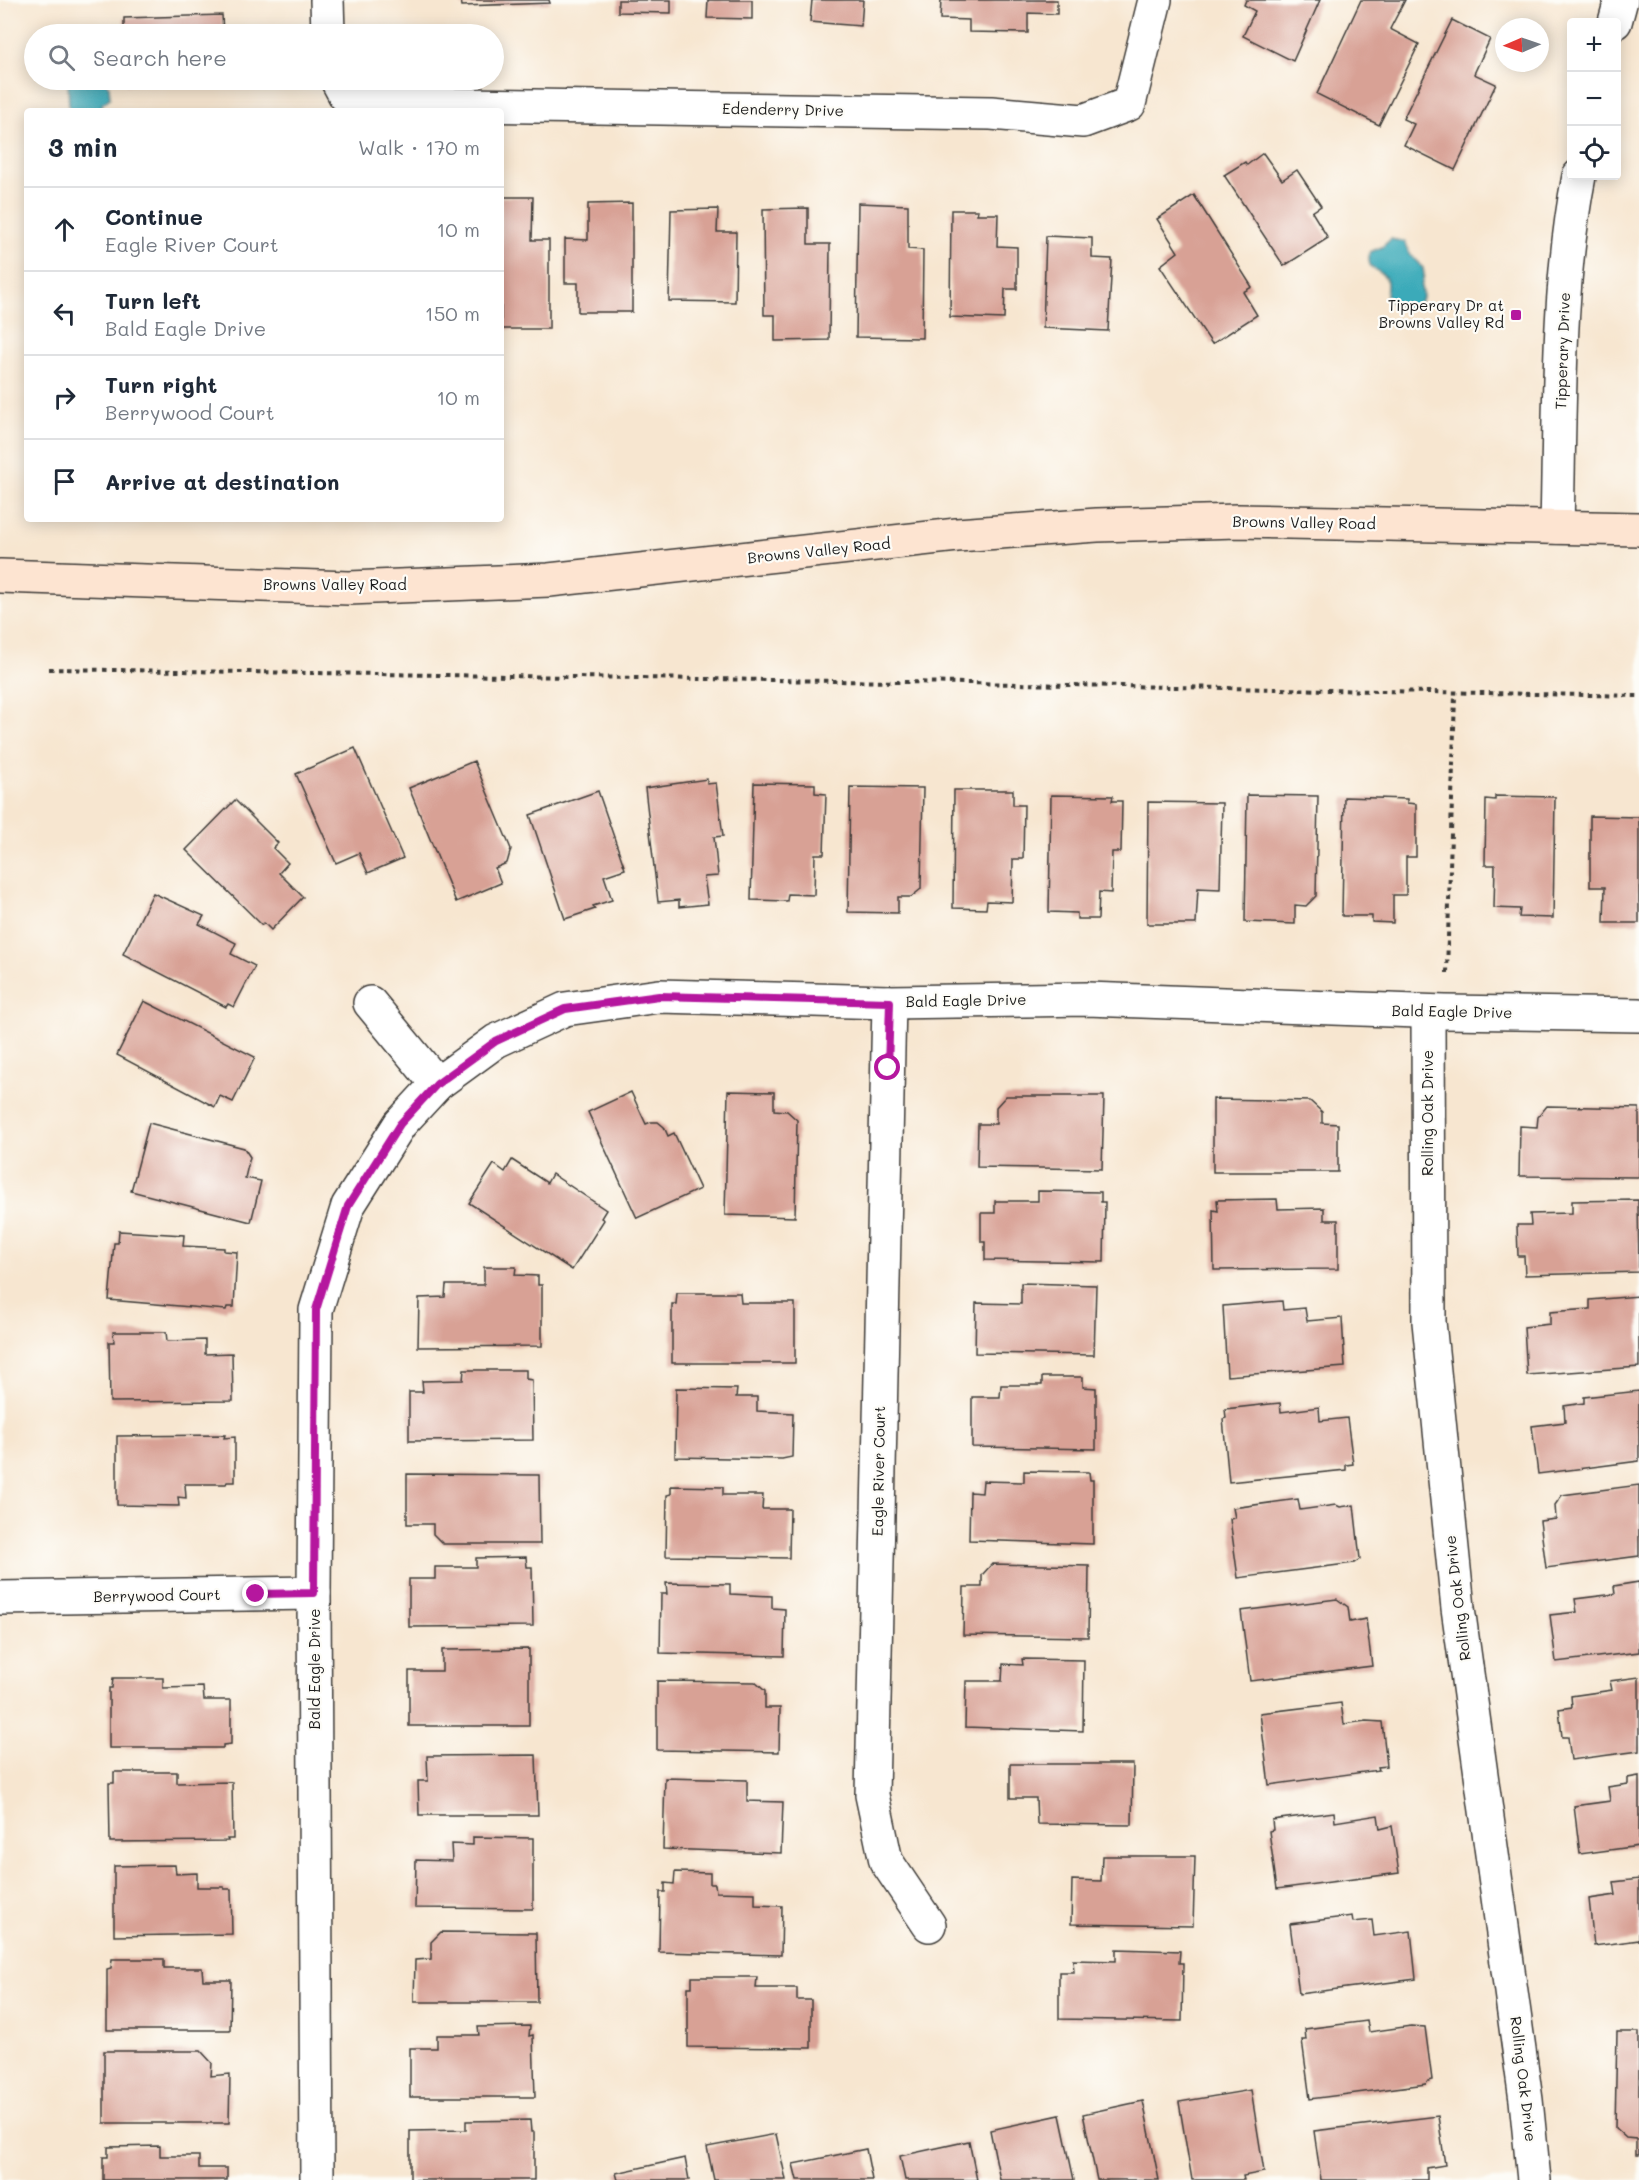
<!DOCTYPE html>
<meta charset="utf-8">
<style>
:root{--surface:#fff;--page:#f2f2f3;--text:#1f2937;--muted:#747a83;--line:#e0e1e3}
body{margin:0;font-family:Mali,sans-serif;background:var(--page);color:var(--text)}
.controls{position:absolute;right:18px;top:18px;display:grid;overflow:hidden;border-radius:6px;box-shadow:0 3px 15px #0003}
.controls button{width:54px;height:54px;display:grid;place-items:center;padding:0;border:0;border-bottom:2px solid var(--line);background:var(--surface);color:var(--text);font:30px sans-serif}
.compass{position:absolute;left:1495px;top:18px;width:54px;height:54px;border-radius:50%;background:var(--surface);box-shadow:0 3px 15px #0003;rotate:268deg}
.stop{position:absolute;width:18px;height:18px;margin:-14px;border:4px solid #b5179e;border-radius:50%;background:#fff}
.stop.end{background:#b5179e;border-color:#fff;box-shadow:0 2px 6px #0008}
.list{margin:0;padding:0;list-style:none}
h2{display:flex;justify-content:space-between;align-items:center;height:78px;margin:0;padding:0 24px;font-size:26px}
h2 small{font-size:20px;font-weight:400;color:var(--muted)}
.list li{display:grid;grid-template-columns:39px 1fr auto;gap:18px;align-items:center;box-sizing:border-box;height:84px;padding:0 24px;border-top:2px solid var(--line)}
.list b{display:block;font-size:22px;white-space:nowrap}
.list p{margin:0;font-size:20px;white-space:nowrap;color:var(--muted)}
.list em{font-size:20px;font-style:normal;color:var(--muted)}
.icon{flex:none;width:33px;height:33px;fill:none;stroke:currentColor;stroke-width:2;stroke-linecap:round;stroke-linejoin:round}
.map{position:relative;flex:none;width:1639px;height:2180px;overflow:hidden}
.search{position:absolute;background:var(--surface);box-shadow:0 3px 15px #0003;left:24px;top:24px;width:480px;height:66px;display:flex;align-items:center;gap:15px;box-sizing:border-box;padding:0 21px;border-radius:33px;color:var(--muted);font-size:22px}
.panel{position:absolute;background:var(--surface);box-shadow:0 3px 15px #0003;left:24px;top:108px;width:480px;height:414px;border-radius:6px}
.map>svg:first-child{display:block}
.water{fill:#3baab9;stroke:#2c636a;stroke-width:1.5}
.building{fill:#d8a195}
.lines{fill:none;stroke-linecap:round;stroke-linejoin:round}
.street-casing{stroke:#3d3a37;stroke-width:36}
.secondary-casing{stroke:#3d3a37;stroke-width:36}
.path{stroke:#3d3a37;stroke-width:4;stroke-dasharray:4.5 4.5;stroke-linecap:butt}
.street{stroke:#fff;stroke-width:33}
.secondary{stroke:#fde4d1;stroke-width:33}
.route{stroke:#b5179e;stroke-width:8}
.poi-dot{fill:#b5179e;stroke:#fdfcf7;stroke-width:2}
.labels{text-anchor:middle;stroke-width:4.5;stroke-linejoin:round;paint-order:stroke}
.street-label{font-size:15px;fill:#1c1c1c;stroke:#fdfcf7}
.poi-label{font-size:15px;fill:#1c1c1c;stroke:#fdfcf7;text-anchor:end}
</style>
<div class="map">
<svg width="1639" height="2180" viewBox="0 0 1639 2180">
<rect width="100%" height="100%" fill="#fdfcf7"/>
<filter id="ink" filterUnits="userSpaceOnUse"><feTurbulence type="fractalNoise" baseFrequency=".0167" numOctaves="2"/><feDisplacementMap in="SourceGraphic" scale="12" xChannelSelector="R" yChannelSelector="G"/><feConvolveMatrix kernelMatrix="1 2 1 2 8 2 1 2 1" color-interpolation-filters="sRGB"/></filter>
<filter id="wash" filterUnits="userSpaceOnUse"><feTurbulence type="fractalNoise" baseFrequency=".008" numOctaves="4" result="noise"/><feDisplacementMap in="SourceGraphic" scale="24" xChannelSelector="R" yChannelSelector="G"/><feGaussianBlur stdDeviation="1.35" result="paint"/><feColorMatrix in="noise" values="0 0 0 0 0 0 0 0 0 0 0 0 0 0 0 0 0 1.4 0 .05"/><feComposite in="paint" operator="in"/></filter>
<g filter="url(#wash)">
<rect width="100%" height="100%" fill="#f7e6d0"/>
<g class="water">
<polygon points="68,80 103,80 109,86 110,98 102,104 103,111 69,111"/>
<path d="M1391,239L1405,242L1409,253L1423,268L1424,275L1421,287L1423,296C1414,316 1399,308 1386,299C1385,292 1389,286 1386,279C1381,267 1365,274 1370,252L1382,247Z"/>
</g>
<g id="blocks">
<g class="building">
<polygon points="461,0 549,0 550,3 462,6"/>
<polygon points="618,0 671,0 671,13 618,12"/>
<polygon points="708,0 752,0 752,19 707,18"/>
<polygon points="812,0 863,0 861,26 810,22"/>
<polygon points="941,0 1057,0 1057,14 1028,13 1028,33 969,32 969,20 940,19"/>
<polygon points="1246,0 1320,0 1293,61 1243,36 1255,11 1244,5"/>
<polygon points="1361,0 1405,0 1390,29 1419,44 1379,125 1317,94"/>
<polygon points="222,15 223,34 124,34 124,18"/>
<polygon points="1452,20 1490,39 1474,74 1496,84 1455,170 1404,145 1414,124 1403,119"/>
<polygon points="126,80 193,80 193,82 126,85"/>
<polygon points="1263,153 1282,180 1297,170 1321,206 1312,212 1328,238 1284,266 1224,175 1245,162 1247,165"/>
<polygon points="1194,195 1252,287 1243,292 1257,315 1212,344 1160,266 1178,252 1157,219"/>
<polygon points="501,197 533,197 532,240 549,240 549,329 501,329"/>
<polygon points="632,203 632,312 578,312 578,283 565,283 565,239 588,240 588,204"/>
<polygon points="858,203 908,205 908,249 923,250 922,338 856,337"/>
<polygon points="808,208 808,244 830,244 829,340 775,341 775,315 764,315 763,209"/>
<polygon points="718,209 717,232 736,232 735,302 669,301 671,210"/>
<polygon points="951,210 978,210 977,214 998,214 997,246 1017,247 1017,289 1005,289 1004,319 950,317"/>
<polygon points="1046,236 1092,238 1092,258 1112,259 1108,331 1043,328"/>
<polygon points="355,748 403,858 368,873 359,853 336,863 296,774"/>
<polygon points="474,761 511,849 507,863 495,868 501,883 456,902 409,788"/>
<polygon points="707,779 707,784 716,783 723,836 714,837 718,876 704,877 708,904 679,907 679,900 658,902 645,788"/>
<polygon points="754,783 815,784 815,793 826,794 824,854 815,854 814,895 788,894 787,901 751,900"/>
<polygon points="850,787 923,788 921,889 911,897 898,897 898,913 848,912"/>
<polygon points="954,790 1013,790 1013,805 1024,805 1023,859 1013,859 1012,902 987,901 986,909 953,908"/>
<polygon points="598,791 625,869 604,876 612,900 593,906 595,909 565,919 530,815"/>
<polygon points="1051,795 1113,796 1112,801 1122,801 1121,852 1112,852 1111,893 1099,892 1098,919 1077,919 1077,913 1049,912"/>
<polygon points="1247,795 1318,796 1316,896 1306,906 1295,905 1295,924 1245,922"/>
<polygon points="1495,796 1555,797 1553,918 1519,917 1520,909 1494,908 1495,865 1485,865 1486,799 1495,800"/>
<polygon points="1344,797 1407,799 1407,803 1416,804 1416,857 1406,857 1406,895 1393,895 1393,923 1372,922 1372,916 1342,916"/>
<polygon points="235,800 278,843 273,848 288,863 279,873 303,897 271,930 264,923 262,925 186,850"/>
<polygon points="1148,802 1222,803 1220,889 1198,888 1196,924 1147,924"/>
<polygon points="1590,816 1639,817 1639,923 1604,923 1605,887 1590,887"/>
<polygon points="153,893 204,916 199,924 236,943 231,954 255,966 234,1007 228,1004 226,1007 123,954"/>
<polygon points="144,1001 255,1057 233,1102 220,1096 215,1107 117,1055"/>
<polygon points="728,1091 774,1092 774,1110 787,1111 797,1120 795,1217 725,1215"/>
<polygon points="631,1092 646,1124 651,1122 658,1122 664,1127 668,1136 674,1133 700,1189 637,1218 588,1112"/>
<polygon points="1006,1096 1104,1096 1102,1169 977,1167 978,1124 996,1124 996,1107"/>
<polygon points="1213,1099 1310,1101 1322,1112 1322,1123 1338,1124 1338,1172 1213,1172"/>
<polygon points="1547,1106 1639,1108 1639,1177 1519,1176 1520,1126 1537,1127 1538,1117"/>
<polygon points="149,1123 244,1148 250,1157 245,1178 261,1181 251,1222 131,1191"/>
<polygon points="512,1160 547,1183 552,1174 606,1210 601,1218 604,1220 572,1270 469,1203 494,1164 505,1172"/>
<polygon points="1038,1191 1101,1192 1101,1202 1105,1202 1104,1262 985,1260 985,1242 981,1242 981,1213 995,1213 995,1201 1038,1201"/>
<polygon points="1277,1199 1278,1209 1324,1208 1324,1220 1338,1220 1338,1269 1214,1270 1213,1210 1218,1211 1217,1200"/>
<polygon points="1638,1200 1639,1272 1525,1275 1524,1256 1518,1256 1517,1225 1531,1225 1530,1214 1572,1213 1572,1201"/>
<polygon points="119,1231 184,1235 183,1246 224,1248 224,1251 237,1252 234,1307 227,1307 226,1310 109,1300 114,1243 118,1243"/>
<polygon points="484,1267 516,1267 515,1275 538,1276 538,1285 542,1285 542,1346 418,1347 419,1298 445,1297 446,1285 484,1285"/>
<polygon points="1021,1283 1096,1285 1094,1355 975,1353 976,1303 1021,1304"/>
<polygon points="677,1293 740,1293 741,1303 795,1303 795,1363 672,1363 672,1304 676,1304"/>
<polygon points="1639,1296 1639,1367 1527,1375 1524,1327 1550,1324 1550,1312 1590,1309 1590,1300"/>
<polygon points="1282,1301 1283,1310 1305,1308 1307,1321 1342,1318 1345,1367 1227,1376 1223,1306"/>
<polygon points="113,1332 166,1332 167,1341 205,1340 205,1354 232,1353 233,1401 110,1402 109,1342 114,1342"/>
<polygon points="464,1370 526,1370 526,1379 532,1380 533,1440 409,1441 409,1392 423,1392 422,1381 463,1380"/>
<polygon points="1042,1377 1083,1377 1083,1387 1096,1388 1096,1449 972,1447 972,1397 1000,1397 1001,1385 1042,1385"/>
<polygon points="676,1388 737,1389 736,1397 757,1397 757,1411 793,1413 792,1457 782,1459 675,1457"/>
<polygon points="1639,1391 1639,1461 1538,1474 1532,1426 1565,1422 1564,1406 1584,1403 1584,1397"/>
<polygon points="1280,1403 1281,1412 1319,1407 1320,1421 1347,1418 1353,1464 1346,1465 1346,1470 1229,1482 1223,1419 1226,1418 1225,1409"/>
<polygon points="225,1435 224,1438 235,1437 235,1482 227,1482 226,1484 185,1484 186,1498 178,1497 179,1506 117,1505 117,1436"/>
<polygon points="1024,1471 1089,1472 1090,1480 1093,1480 1093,1544 969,1540 970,1492 982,1493 983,1481 1024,1482"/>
<polygon points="407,1474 539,1475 540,1544 443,1544 433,1534 433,1524 407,1524"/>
<polygon points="1639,1485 1639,1556 1546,1568 1540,1521 1556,1519 1555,1505 1562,1495"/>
<polygon points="671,1486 723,1487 723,1495 763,1495 762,1509 790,1509 789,1558 666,1556 667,1495 671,1494"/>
<polygon points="1298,1499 1300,1510 1336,1505 1340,1507 1354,1505 1360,1559 1354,1563 1238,1578 1230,1519 1235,1518 1233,1508"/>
<polygon points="526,1557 527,1567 532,1567 533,1626 409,1627 409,1579 435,1579 435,1567 476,1567 476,1558"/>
<polygon points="992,1564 1089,1566 1088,1637 963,1635 964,1587 982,1587 982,1575"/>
<polygon points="1639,1582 1639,1652 1556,1662 1550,1615 1577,1612 1575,1599 1615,1594 1614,1586"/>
<polygon points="666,1583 730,1584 730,1594 772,1596 772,1608 785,1609 784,1656 660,1653 661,1594 667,1594"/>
<polygon points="1337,1599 1348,1607 1350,1622 1366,1619 1372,1666 1250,1681 1241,1611"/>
<polygon points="529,1649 529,1726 409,1726 409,1671 442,1671 442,1650"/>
<polygon points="1022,1659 1084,1660 1083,1731 965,1727 966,1681 1002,1681 1003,1664 1023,1665"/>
<polygon points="1639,1677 1639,1751 1571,1760 1568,1737 1562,1737 1559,1709 1572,1707 1571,1696 1612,1690 1610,1681"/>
<polygon points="113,1678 163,1678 163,1688 203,1687 204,1700 231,1700 231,1744 223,1745 223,1748 109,1748 109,1688 112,1688"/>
<polygon points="657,1681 755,1682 765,1691 765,1708 780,1708 779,1752 657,1750"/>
<polygon points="1341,1703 1344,1724 1366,1721 1382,1722 1387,1766 1378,1767 1379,1770 1269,1785 1260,1713"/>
<polygon points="536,1755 538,1815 419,1815 418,1781 428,1781 427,1756"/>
<polygon points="1010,1764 1133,1764 1132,1825 1037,1824 1036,1798 1010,1798"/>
<polygon points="114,1772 177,1772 177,1783 232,1782 233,1839 227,1839 228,1841 110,1842 109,1783 114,1783"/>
<polygon points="1639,1776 1639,1846 1580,1854 1574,1806 1610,1801 1608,1787 1628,1784 1628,1778"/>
<polygon points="665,1778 747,1780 747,1801 783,1802 781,1853 663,1849"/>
<polygon points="1334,1812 1335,1822 1378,1815 1380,1829 1392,1826 1399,1873 1277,1889 1269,1831 1273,1830 1272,1820"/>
<polygon points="473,1837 533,1838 533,1909 415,1908 416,1860 452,1861 451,1844 473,1845"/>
<polygon points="1102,1856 1195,1856 1193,1926 1071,1924 1072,1880 1101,1881"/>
<polygon points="175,1865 176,1874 197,1873 197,1887 224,1887 224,1889 231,1889 232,1934 114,1936 114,1866"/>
<polygon points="675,1872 710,1873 710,1884 715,1884 716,1892 755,1893 755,1905 782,1906 781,1955 659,1952 660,1892 665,1892 665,1883 674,1884"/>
<polygon points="1639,1879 1639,1940 1594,1946 1589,1899 1616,1895 1614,1882"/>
<polygon points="1352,1916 1353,1922 1372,1920 1374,1936 1411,1931 1416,1979 1299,1994 1290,1924"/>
<polygon points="441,1932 536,1933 537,2002 414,2002 415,1960 431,1959 431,1942"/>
<polygon points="1116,1949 1180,1951 1179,1963 1183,1963 1182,2021 1059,2019 1059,1972 1074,1972 1073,1960 1116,1961"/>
<polygon points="112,1959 164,1959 164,1968 202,1968 203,1980 231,1980 230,2030 107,2030 107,1969 111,1968"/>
<polygon points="692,1977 757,1977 756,1988 797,1988 797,2000 811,2000 811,2048 688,2047 688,1987 692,1987"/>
<polygon points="1367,2021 1369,2032 1411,2026 1425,2027 1432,2080 1428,2081 1426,2084 1310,2099 1302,2040 1306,2040 1305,2029"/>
<polygon points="530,2026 529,2036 533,2035 535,2097 410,2097 410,2048 437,2048 437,2035 479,2035 478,2027"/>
<polygon points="1617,2032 1639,2032 1639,2155 1636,2155 1636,2139 1626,2138 1615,2128"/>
<polygon points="104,2051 201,2051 212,2063 211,2076 230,2074 229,2123 104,2123"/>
<polygon points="1251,2090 1264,2172 1243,2176 1244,2180 1192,2180 1179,2102"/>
<polygon points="1143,2101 1159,2180 1097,2180 1083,2114"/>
<polygon points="1060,2115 1074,2180 1000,2180 990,2130"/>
<polygon points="1438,2116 1445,2165 1427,2168 1427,2180 1321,2180 1314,2131"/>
<polygon points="530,2120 531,2132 534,2132 534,2180 410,2180 410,2131 466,2130 466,2121"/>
<polygon points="776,2134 786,2180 714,2180 707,2147"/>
<polygon points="969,2141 977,2180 905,2180 900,2156"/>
<polygon points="160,2146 160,2156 199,2156 199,2168 227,2168 227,2180 103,2180 103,2157 108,2157 108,2147"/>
<polygon points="866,2149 872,2180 797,2180 793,2164"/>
<polygon points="685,2158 689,2180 618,2180 616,2173"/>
</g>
</g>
</g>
<g filter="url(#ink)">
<use href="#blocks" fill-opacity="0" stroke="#3d3a37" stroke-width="1.5"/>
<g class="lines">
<g class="street-casing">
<g id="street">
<polyline points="327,0 328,34"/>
<polyline points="1615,22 1621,0"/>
<polyline points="337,80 345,95 395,104 991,113 1083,121 1129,104 1155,0"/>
<path d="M1557,527C1560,412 1557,288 1579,176"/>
<polyline points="889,1002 872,1795 886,1861 929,1925"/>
<polyline points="370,1003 437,1084"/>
<polyline points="1428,1012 1429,1322 1458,1608 1526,2100 1534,2180"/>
<polyline points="0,1598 314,1593"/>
<polyline points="317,2180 314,1593 316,1310 348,1206 400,1124 437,1084 496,1041 565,1009 659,996 889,1002 1087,999 1445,1012 1639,1015"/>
</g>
</g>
<g class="secondary-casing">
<polyline id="secondary" points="0,576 349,588 549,580 957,535 1097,525 1238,521 1639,529"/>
</g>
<g class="path">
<polyline points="49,669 967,683 1639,696"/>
<polyline points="1447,973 1455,694"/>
</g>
<use href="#street" class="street"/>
<use href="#secondary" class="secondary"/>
</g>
</g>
<g class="lines" filter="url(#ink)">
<polyline class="route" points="256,1594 314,1593 316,1310 348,1206 400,1124 437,1084 496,1041 565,1009 659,996 890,1002 888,1068"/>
</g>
<rect class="poi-dot" x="1510" y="309" width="12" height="12" rx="3"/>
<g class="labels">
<g class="street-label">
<text transform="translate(783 110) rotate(1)" y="5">Edenderry Drive</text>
<text transform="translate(1563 351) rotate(-88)" y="5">Tipperary Drive</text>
<text transform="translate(1304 523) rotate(1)" y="5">Browns Valley Road</text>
<text transform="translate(819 551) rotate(-6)" y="5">Browns Valley Road</text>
<text x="335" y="590">Browns Valley Road</text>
<text transform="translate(966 1001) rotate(-1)" y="5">Bald Eagle Drive</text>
<text transform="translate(1452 1012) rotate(1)" y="5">Bald Eagle Drive</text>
<text transform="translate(1428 1113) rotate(-90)" y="5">Rolling Oak Drive</text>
<text transform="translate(879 1471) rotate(-89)" y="5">Eagle River Court</text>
<text transform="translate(157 1596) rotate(-1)" y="5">Berrywood Court</text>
<text transform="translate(1458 1598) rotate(-97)" y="5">Rolling Oak Drive</text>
<text transform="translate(315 1669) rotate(-90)" y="5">Bald Eagle Drive</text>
<text transform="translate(1523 2079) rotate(83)" y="5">Rolling Oak Drive</text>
</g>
<g class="poi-label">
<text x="1504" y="311">Tipperary Dr at<tspan x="1504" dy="17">Browns Valley Rd</tspan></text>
</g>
</g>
</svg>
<div class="controls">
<button>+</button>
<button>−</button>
<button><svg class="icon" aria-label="locate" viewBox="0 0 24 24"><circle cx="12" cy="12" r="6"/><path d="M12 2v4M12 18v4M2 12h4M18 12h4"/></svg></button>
</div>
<svg class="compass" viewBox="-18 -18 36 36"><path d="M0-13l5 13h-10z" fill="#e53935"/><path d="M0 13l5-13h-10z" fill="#747a83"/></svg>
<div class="stop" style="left:888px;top:1068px"></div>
<div class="stop end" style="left:256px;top:1594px"></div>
<div class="search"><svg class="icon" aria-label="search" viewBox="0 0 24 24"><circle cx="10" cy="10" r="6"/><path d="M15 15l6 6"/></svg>Search here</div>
<section class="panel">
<h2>3 min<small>Walk · 170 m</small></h2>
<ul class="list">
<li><svg class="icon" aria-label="ahead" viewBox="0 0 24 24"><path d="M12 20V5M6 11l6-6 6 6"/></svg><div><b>Continue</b><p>Eagle River Court</p></div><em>10 m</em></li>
<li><svg class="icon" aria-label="left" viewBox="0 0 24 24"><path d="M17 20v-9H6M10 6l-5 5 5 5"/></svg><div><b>Turn left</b><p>Bald Eagle Drive</p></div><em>150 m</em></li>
<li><svg class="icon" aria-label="right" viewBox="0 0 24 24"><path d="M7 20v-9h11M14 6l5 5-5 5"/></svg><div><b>Turn right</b><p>Berrywood Court</p></div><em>10 m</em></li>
<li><svg class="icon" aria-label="arrive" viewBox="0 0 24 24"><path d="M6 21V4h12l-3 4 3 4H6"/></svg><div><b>Arrive at destination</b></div></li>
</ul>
</section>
</div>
